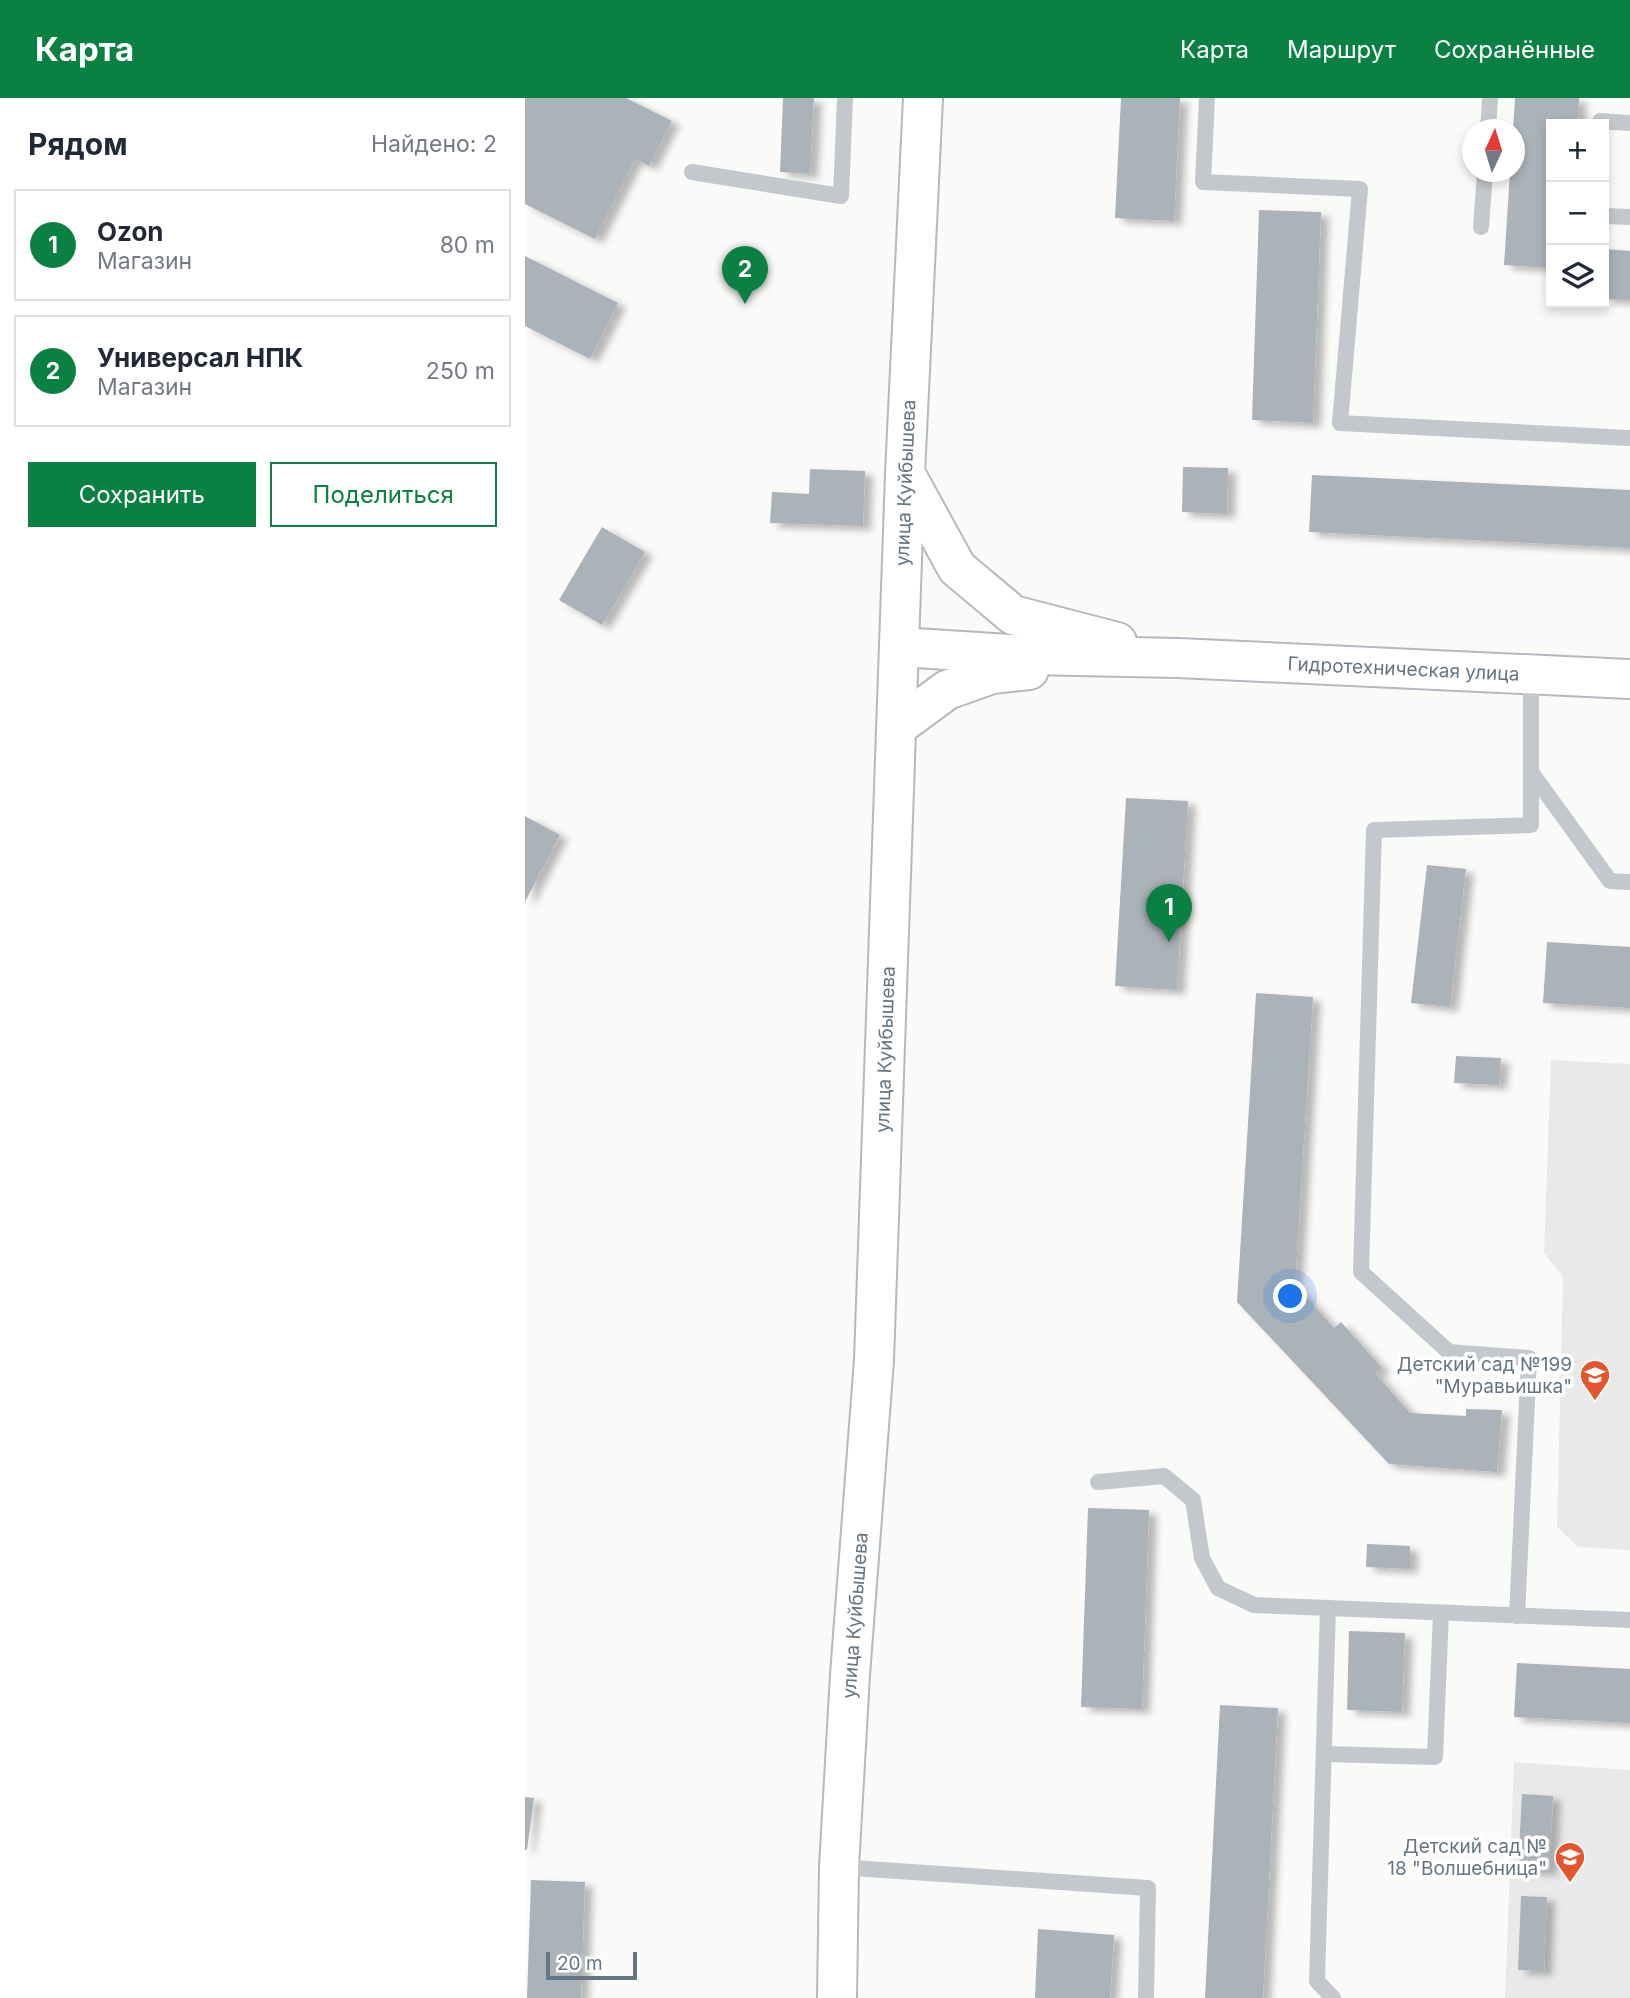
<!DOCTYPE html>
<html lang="ru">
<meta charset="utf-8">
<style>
:root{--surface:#fff;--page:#f6f6f7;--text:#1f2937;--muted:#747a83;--line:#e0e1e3;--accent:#0b8043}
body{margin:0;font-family:Inter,sans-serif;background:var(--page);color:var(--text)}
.controls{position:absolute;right:21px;top:21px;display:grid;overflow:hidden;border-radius:0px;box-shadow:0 4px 10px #0003}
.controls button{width:63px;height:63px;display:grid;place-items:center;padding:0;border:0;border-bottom:2px solid var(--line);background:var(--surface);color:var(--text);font:35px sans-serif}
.compass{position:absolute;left:937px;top:21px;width:63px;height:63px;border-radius:50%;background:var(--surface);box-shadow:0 4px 10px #0003;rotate:4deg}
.scale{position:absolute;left:21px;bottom:18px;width:91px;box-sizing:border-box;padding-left:7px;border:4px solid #657683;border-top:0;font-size:19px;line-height:24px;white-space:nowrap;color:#657683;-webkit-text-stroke:5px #fff;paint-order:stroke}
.you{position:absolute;left:766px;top:1199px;width:24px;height:24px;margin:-18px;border:5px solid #fff;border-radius:50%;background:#1a73e8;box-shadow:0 0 0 10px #1a73e833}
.badge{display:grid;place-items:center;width:46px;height:46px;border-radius:50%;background:var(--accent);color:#fff;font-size:23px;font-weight:700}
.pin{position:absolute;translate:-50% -58px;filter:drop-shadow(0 2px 4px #0008)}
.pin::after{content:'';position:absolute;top:37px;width:24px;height:21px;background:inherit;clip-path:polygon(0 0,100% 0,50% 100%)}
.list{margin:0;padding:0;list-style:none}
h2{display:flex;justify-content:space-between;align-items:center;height:91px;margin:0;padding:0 28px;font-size:30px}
h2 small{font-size:23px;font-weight:400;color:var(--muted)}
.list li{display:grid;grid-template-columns:46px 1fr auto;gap:21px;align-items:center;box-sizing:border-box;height:112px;margin:0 14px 14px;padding:0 14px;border:2px solid var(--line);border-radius:0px}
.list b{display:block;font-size:26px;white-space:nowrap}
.list p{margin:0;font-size:23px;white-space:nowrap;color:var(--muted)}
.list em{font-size:23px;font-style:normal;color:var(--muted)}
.actions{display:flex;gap:14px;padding:21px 28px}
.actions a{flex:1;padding:16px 0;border:2px solid var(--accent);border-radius:0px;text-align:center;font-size:24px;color:var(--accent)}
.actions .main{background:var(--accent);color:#fff}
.icon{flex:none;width:38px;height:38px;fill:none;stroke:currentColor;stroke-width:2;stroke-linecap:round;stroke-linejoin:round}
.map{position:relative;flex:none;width:1105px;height:1900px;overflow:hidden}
header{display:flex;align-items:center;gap:42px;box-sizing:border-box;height:98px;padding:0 35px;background:var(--accent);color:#fff}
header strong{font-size:33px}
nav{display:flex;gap:38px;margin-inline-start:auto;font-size:24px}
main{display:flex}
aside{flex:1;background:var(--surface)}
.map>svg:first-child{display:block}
.built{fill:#e8e9e9}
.building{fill:#aab3b9;filter:url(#shadow)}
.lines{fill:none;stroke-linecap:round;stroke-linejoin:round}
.secondary-casing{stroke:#b3babf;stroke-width:42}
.lane{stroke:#c3c8cc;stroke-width:16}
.secondary{stroke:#fff;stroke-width:38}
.labels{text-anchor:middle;stroke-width:7;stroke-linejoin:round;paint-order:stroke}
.street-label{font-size:19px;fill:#657683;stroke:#fff}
.poi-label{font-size:19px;fill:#657683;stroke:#fff;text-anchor:end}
</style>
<header>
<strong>Карта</strong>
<nav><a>Карта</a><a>Маршрут</a><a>Сохранённые</a></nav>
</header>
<main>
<aside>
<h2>Рядом<small>Найдено: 2</small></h2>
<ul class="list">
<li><span class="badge">1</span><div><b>Ozon</b><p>Магазин</p></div><em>80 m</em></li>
<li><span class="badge">2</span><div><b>Универсал НПК</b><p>Магазин</p></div><em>250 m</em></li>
</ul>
<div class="actions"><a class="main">Сохранить</a><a>Поделиться</a></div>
</aside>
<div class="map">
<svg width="1105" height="1900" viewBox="0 0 1105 1900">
<defs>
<filter id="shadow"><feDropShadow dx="8" dy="4.5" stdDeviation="3.5" flood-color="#0004"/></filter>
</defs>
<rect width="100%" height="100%" fill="#fafaf8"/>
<g class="built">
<polygon points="1026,962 1105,966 1105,1452 1053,1449 1032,1429 1038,1179 1019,1155"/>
<polygon points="989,1664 1105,1672 1105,1900 980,1900"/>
</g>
<g class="building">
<polygon points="0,0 101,0 147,23 124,68 110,61 70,141 0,106"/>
<polygon points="258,0 289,0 285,76 255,74"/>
<polygon points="596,0 655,0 649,123 590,120"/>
<polygon points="990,0 1054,0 1053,26 1026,26 1026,170 979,167 985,74 990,74 990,32 988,32"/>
<polygon points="734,112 796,114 788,325 727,322"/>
<polygon points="1079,151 1105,153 1105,202 1079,201"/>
<polygon points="0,158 93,205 65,261 0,228"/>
<polygon points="658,369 703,370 702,416 657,414"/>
<polygon points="285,371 340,373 338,428 245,425 247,394 284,396"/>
<polygon points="787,377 1105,392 1105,450 784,434"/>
<polygon points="77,429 120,454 77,527 34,502"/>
<polygon points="601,700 663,703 652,892 590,888"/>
<polygon points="0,718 35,737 0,804"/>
<polygon points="902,767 941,771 925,909 886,905"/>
<polygon points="1022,844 1105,849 1105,910 1018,905"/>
<polygon points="731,895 788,899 770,1186 809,1230 816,1224 857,1270 850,1275 885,1315 941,1318 941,1311 977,1312 972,1374 864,1366 712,1204"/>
<polygon points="931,958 976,960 974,987 929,985"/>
<polygon points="563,1410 624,1412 617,1611 556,1609"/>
<polygon points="842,1446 885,1448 885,1471 841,1469"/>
<polygon points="824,1533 880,1535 877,1614 822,1612"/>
<polygon points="992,1565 1105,1571 1105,1625 989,1619"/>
<polygon points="695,1607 753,1610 738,1900 680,1900"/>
<polygon points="997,1696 1028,1698 1024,1773 993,1771"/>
<polygon points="0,1699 9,1700 2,1752 0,1752"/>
<polygon points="6,1782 60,1784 56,1900 2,1900"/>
<polygon points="996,1798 1022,1799 1019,1873 993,1872"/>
<polygon points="513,1831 589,1837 585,1900 510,1900"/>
</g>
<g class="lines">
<g class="secondary-casing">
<g id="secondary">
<polyline points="381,377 432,470 488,517 592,544"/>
<path id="s1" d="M375,549L502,557L653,560L1105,581"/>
<polyline points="373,628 422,592 467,576 504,572"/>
<path id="s2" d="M312,1900L314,1769L325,1577L349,1262L380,376L398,0"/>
</g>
</g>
<g class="lane">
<polyline points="682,0 678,84 835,91 815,325 1105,340"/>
<polyline points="1075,23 1105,25"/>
<polyline points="963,32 965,0"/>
<polyline points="167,74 316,98 320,0"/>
<polyline points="1079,118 1105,119"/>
<polyline points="956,129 960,74"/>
<polyline points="1006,674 1085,783 1105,784"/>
<polyline points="573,1384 639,1378 668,1402 677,1460 693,1490 729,1507 1105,1522"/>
<polyline points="803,1510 792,1883 808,1900"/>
<polyline points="992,1518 1004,1260 924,1254 836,1174 849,732 1006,727 1006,576"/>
<polyline points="799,1656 910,1659 916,1515"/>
<polyline points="314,1769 623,1790 621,1900"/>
</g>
<use href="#secondary" class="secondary"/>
</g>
<defs>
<g id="school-pin" transform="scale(1.575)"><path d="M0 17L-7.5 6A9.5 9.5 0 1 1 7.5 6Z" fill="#e4572e" stroke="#fff"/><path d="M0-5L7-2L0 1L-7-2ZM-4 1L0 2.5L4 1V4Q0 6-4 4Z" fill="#fff"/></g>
</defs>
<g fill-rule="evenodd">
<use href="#school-pin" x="1070" y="1277"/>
<use href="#school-pin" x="1045" y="1759"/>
</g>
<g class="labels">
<g class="street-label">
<text dy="7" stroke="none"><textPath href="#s2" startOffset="1517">улица Куйбышева</textPath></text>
<text dy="7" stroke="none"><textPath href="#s1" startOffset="504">Гидротехническая улица</textPath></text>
<text dy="7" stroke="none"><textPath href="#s2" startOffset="950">улица Куйбышева</textPath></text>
<text dy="7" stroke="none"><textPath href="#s2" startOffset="383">улица Куйбышева</textPath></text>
</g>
<g class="poi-label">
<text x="1047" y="1273">Детский сад №199<tspan x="1047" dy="22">"Муравьишка"</tspan></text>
<text x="1022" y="1755">Детский сад №<tspan x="1022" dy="22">18 "Волшебница"</tspan></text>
</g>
</g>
</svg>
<div class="controls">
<button>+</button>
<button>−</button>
<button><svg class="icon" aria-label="layers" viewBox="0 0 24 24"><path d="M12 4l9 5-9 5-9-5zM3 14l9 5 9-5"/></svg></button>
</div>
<svg class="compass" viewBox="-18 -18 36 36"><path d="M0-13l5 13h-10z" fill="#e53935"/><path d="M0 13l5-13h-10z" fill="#747a83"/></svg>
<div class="scale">20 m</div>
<div class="you"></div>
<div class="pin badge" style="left:644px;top:844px">1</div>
<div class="pin badge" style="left:220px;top:206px">2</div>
</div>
</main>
